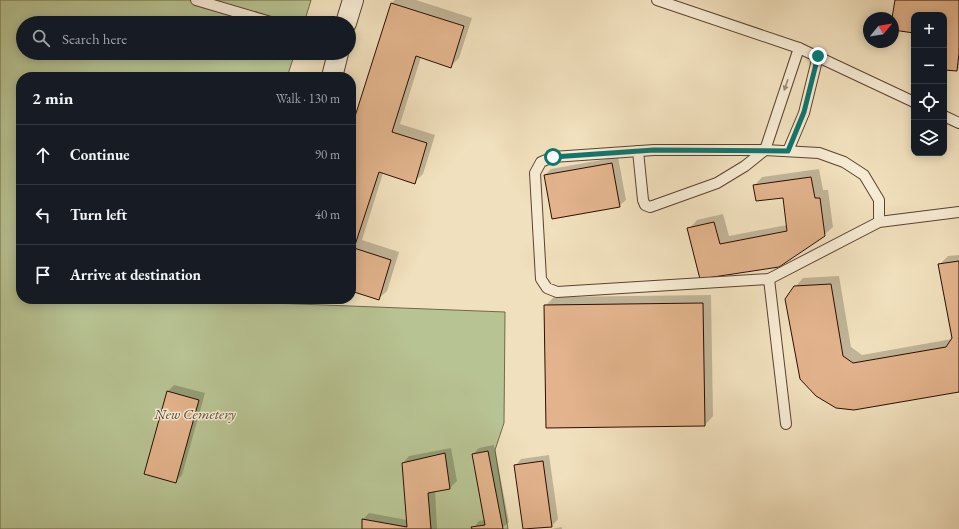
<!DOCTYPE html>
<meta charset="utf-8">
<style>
:root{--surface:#171b24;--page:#20242c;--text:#f1f3f6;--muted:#9ea1a6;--line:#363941}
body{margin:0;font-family:"EB Garamond",serif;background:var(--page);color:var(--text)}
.controls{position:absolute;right:12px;top:12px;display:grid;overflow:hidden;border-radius:8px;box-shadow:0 2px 10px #0003}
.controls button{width:36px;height:36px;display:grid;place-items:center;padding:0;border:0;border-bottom:1px solid var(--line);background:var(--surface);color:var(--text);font:20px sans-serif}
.compass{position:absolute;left:863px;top:12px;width:36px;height:36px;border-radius:50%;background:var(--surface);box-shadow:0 2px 10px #0003;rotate:60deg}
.stop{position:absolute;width:12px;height:12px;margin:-9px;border:3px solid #0f766e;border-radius:50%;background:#fff}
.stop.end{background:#0f766e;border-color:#fff;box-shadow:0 1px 4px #0008}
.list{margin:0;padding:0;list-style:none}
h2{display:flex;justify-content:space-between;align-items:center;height:52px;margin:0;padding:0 16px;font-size:17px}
h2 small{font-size:13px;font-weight:400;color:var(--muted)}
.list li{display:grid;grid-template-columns:26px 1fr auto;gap:12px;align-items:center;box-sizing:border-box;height:60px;padding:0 16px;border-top:1px solid var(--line)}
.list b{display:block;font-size:15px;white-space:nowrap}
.list em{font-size:13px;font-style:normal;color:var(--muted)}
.icon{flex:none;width:22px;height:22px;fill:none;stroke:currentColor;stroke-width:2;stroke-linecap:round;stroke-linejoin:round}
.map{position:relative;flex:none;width:959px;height:529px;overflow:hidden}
.search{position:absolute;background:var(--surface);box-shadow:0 2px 10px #0003;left:16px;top:16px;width:340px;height:44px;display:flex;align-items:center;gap:10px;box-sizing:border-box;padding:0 14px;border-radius:22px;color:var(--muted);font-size:15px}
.panel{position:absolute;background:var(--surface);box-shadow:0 2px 10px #0003;left:16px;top:72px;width:340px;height:232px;border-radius:16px}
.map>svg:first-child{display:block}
.green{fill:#b8c393;stroke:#72684a}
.shadow{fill:#0003}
.building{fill:#e2b38c;stroke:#2c0c00}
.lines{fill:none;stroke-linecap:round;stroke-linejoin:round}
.lane-casing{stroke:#5d412f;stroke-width:12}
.street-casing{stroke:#5d412f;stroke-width:22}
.lane{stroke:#f6ebd4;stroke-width:10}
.street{stroke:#f6ebd4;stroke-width:20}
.oneway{fill:#9b8775}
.route{stroke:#0f766e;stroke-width:5}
.labels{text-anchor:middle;stroke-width:3;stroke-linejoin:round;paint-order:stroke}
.park-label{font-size:15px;font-style:italic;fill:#5d4c33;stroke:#f6ebd4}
</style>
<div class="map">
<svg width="959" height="529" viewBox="0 0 959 529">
<rect width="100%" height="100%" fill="#f1e0bd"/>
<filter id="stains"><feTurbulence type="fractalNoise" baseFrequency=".005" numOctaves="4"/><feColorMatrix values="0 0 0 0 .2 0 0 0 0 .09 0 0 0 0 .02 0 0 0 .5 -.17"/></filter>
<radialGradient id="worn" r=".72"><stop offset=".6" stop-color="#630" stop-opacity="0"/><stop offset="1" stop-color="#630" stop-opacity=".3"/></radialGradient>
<polygon class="green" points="0,0 311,0 304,23 23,23 23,53 295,53 287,77 21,77 21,299 220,299 220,301 505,312 504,423 495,450 508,529 0,529"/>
<g class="shadow">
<polygon points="395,0 416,0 472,18 459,58 451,66 421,57 400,124 435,135 423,174 414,182 383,173 362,240 399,252 387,291 378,299 351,290 351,132 392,3"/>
<polygon points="896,0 959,0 959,68 956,70 944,69 944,15 914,15 914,32"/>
<polygon points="618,157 626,200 619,206 545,175 551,169"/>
<polygon points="819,169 823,190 828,190 833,227 824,235 701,278 689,229 697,220 723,214 729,236 787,225 783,197 754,186 762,177"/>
<polygon points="959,255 959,391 854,409 795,287 803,278 839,276 851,347 862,355 952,339 939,265 948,256"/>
<polygon points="711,295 713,416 705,425 545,306 554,297"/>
<polygon points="264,299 275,299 274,301"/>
<polygon points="174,385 205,393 182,475 175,482 168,391"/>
<polygon points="494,445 509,522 502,528 473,529 479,521 485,520 473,454 479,448"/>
<polygon points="451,448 457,481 450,488 435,490 437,529 363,529 363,519 369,513 407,520 403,463 409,456"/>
<polygon points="549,455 558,519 552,526 524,529 515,466 521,459"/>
<polygon points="562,527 562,529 551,529"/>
</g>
<g class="building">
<polygon points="895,0 959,0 959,53 957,71 944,70 944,15 914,15 914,33 893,30 892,18"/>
<polygon points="391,3 464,26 451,68 416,56 392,132 427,143 415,184 379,172 354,248 391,260 379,300 351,291 351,129"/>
<polygon points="612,163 620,207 552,219 544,175"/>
<polygon points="811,177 815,198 820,198 825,236 779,267 700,279 687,228 714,222 720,244 787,231 783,198 756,201 753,185"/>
<polygon points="959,261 959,392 854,410 836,408 816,396 800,379 785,299 794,286 831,284 843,356 853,363 946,347 952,338 938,264"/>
<polygon points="703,303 705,426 546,428 544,305"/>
<polygon points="167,391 199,400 176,483 144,474"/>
<polygon points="488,451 503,529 472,529 471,527 485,525 472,454"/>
<polygon points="445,453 450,489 428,493 431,529 362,529 362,519 407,527 402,463"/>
<polygon points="543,461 552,527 523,529 514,465"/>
</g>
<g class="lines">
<g class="lane-casing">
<g id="lane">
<polyline points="196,0 274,23"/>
<polyline points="657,0 799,48 914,102"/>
<polyline points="944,116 959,123"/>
<polyline points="638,151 643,200 645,205 650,207 717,183 745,166 765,150 799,48"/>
<polyline points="788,151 804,113 818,56"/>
<polyline points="879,222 879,200 864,175 844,162 819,153 765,150 654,150 553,157 541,162 535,173 541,279 547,288 557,292 769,279 879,222 959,212"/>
<polyline points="769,279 786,424"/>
</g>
</g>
<g class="street-casing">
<g id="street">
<polyline points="346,23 353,0"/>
<polyline points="332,77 338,53"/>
</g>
</g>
<use href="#lane" class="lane"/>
<use href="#street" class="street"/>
</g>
<defs><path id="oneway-solid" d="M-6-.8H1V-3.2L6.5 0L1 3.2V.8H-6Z"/></defs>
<use class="oneway" href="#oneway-solid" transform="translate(786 85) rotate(109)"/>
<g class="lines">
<polyline class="route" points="553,157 654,150 788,151 804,112 818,56"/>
</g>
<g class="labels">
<g class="park-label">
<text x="195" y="419">New Cemetery</text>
</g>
</g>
<rect width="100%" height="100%" filter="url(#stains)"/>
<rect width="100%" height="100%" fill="url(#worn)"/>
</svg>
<div class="controls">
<button>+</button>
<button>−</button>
<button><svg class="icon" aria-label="locate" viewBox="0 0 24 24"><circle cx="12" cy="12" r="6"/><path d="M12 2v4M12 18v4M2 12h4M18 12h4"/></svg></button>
<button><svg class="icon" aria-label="layers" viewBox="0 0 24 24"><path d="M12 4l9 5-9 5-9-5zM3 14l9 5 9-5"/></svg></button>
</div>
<svg class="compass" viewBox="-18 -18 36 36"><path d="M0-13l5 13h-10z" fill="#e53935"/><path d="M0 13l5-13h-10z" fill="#9ea1a6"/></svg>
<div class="stop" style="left:553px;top:157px"></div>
<div class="stop end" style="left:818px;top:56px"></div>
<div class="search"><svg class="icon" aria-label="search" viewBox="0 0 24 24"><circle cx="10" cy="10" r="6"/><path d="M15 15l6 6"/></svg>Search here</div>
<section class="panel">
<h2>2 min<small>Walk · 130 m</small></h2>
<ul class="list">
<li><svg class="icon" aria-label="ahead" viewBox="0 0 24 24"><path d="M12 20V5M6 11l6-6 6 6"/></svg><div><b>Continue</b></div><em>90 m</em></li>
<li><svg class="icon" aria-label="left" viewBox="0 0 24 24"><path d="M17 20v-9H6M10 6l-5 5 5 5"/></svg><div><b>Turn left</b></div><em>40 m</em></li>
<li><svg class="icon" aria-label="arrive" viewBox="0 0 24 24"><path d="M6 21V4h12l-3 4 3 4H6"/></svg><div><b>Arrive at destination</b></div></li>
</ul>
</section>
</div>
